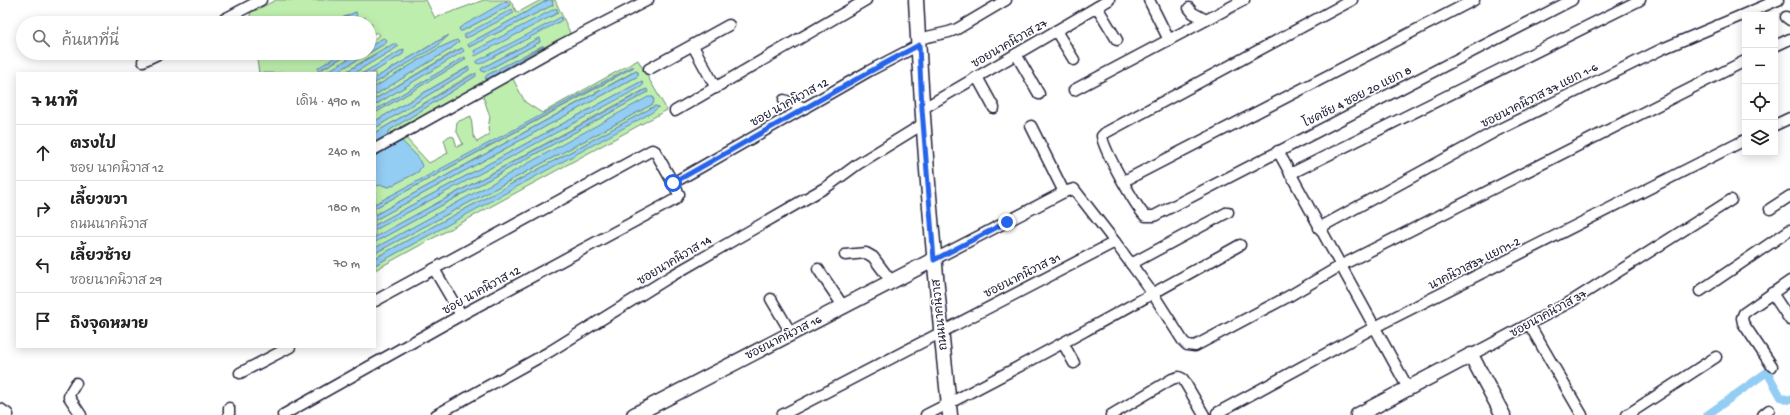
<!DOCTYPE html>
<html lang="th">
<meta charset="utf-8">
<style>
:root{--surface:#fff;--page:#f2f2f2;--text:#222;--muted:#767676;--line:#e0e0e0}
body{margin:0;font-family:"Gochi Hand","Playpen Sans Thai",sans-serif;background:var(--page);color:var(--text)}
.controls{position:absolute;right:12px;top:12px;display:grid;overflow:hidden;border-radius:0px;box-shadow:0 2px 10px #0003}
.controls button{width:36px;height:36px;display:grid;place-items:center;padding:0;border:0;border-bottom:1px solid var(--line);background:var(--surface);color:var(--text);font:20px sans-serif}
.stop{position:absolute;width:12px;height:12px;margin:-9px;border:3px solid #2563eb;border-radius:50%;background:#fff}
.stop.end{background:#2563eb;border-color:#fff;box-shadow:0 1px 4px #0008}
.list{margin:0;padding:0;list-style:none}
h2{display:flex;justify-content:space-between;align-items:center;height:52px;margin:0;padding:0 16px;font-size:17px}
h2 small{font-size:13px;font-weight:400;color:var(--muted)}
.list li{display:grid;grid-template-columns:26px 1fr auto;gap:12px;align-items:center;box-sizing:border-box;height:56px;padding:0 16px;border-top:1px solid var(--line)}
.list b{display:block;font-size:15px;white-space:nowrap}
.list p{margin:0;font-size:13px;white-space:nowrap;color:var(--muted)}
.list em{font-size:13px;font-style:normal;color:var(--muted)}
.icon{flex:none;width:22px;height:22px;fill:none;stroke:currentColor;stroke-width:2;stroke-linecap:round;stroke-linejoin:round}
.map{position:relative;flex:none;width:1790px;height:415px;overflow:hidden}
.search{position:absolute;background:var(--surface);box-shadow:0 2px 10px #0003;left:16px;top:16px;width:360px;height:44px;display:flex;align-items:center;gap:10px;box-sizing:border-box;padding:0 14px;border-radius:22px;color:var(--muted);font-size:15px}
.panel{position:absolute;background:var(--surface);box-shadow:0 2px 10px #0003;left:16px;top:72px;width:360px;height:276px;border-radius:0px}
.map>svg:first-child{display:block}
.green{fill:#beeead;stroke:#708874;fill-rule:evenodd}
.water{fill:#93cdf3;stroke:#6689a9}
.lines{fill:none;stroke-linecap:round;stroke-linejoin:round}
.canal{stroke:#93cdf3;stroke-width:8}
.street-casing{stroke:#22223b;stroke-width:13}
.secondary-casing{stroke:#22223b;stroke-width:17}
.street{stroke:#fff;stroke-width:10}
.secondary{stroke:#fff;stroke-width:14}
.route{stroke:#2563eb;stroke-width:5}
.labels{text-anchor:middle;stroke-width:3.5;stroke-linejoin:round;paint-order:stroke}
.street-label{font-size:12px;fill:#22223b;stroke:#fff}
</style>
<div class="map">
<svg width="1790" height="415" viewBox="0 0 1790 415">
<rect width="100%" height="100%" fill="#fff"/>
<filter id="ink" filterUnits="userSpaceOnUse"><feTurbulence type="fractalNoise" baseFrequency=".025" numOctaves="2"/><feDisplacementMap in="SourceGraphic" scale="8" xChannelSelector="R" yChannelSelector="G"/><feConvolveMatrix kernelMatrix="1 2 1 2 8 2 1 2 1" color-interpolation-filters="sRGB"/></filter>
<g filter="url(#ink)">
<g class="green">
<path d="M276,0H426L435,18L484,0H510L517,13L541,0H548L468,44L469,47L553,5L552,0H555L572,37L478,90L402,126L390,141L386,137L390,130L476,76L472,74L375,133V128L469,70L468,67L375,121V113L465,60V57L375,110V105L463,51L462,48L455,51L375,99V95L449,50L459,42L457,40L437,49L375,87V83L437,46L448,36L443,38L375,78V73H372L403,54L404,49L363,73H354L399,46L386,47L344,73H335L386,43V39L380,40L369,47V42L380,35L377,32L369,36L372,24L362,23L366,20L365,17L354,23H348L356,17V12L330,23H251L250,13ZM506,2H508L510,5L507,7L462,31L459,29ZM556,9L558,10L474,51ZM539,38L540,42L484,72L481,70L482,68ZM542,46L488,78H485L487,75Z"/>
<polygon points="256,53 322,53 317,56 322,58 331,53 342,53 318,68 321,70 350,53 358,53 325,73 259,73"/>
<polygon points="638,60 667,110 375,270 375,265 658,107 655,106 375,258 375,253 653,104 653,97 648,98 375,248 375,242 648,92 646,89 616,105 375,237 375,230 643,85 642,81 375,225 375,220 638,76 638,72 635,71 375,215 375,208 597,88 633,67 375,204 375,186 382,185 389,187 418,172 418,157 402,141 402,138 405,137 429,163 448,153 444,140 449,136 454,137 457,147 463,144 456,130 457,122 471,116 473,135 477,142 489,135 488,128 490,117 482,93 512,77 525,102 542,113"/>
</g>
<g class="water">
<polygon points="548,0 552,0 553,5 469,47 468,44"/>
<polygon points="506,1 508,2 510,5 507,7 462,31 460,31 459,28"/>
<polygon points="556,8 558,12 556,14 475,56 474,51"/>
<polygon points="512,9 514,13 471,36 465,38 464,35"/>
<path d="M356,12L357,15C350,24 341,23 330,23Z"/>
<polygon points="561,17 562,20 559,22 480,64 476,63 477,61"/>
<polygon points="449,35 437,46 375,83 375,78"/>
<polygon points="383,38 387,40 386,43 369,53 369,47"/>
<polygon points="539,38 540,42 484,72 481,70 482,68"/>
<polygon points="457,40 459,42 449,50 375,95 375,87 437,49"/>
<polygon points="393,44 397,44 399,46 354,73 344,73"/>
<polygon points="542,46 544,46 487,79 485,78 487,75"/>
<polygon points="462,48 464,51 375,105 375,99"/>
<polygon points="404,49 403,54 372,73 363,73"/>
<polygon points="342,53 350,53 318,71 318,68"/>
<polygon points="358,53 369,53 335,73 325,73"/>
<polygon points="465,57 465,60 375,113 375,110"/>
<polygon points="469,67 469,70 375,128 375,121"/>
<polygon points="631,67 634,67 375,208 375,204"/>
<polygon points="636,71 638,72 638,76 375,220 375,215"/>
<polygon points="476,73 476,76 390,130 386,137 375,144 375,133"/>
<polygon points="642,81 643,85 641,87 375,230 375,225"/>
<polygon points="647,89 648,92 375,242 375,237"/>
<polygon points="648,97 653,97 654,100 653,104 375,253 375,248"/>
<polygon points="655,106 659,107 651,113 375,265 375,258"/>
<polygon points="402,141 418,157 422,166 418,172 389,187 382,185 375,186 375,155"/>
</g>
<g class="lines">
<polyline class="canal" points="1707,415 1767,372 1781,397 1788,400 1790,399"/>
<g class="street-casing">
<g id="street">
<polyline points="1149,0 1169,40"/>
<path d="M1352,0L1105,133L1102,136C1103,149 1135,205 1145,216H1154L1572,0"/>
<polyline points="1097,7 1117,40"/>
<polyline points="1189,8 1193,13 1206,20"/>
<polyline points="1786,17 1790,20"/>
<polyline points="217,23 261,0"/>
<polyline points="1056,31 1074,60"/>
<polyline points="918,39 949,32 957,29 1006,0"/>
<polyline points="693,46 716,88"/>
<polyline points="1775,46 1790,39"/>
<polyline points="1016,54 1039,94"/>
<polyline points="143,61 160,53"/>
<polyline points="649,69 729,25"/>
<polyline points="977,77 994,108"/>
<polyline points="1074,90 1244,0"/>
<polyline points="784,100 805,108"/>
<polyline points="922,109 1109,0"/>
<polyline points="675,111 866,0"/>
<polyline points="1775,125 1790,118"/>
<polyline points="1031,126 1064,192"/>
<polyline points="375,149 561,45 648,0"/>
<polyline points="1278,151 1408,388"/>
<polyline points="1290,174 1640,0"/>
<polyline points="1124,181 1474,0"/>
<polyline points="673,183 869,71 919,45"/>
<polyline points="1770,209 1790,196"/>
<polyline points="1319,228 1496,131 1662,49 1778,0"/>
<polyline points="845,255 866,253 873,257 891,281"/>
<polyline points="933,260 1064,192 1074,189 1115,242 1153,294 1183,341 1187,345 1195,346 1291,295 1340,266 1745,61"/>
<polyline points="1131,264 1228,212"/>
<polyline points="434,269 461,315"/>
<polyline points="818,269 843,306"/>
<polyline points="1700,291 1790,230"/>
<polyline points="1772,293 1790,320"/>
<polyline points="771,299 791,333"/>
<polyline points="1529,324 1582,415"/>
<polyline points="1063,343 1074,363"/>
<polyline points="1471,355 1572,301 1731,200"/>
<polyline points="1772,366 1743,323 1742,318 1744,313 1790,281"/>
<polyline points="240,373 290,347"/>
<polyline points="76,383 70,393 69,397 81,415"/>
<polyline points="229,408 229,415"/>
<polyline points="1217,413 1375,327 1745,140"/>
<polyline points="283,415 461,315 676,199 679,194 655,151 652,150 375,301"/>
<polyline points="436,415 549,352 673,275 828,186 858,164 923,124"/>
<polyline points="782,415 1115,242"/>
<path d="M926,415C1032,361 1136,303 1240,245"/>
<polyline points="1111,415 1172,379 1179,377 1183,379 1204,415"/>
<polyline points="1627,415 1716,357"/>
<polyline points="1763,415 1769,410"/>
</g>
</g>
<g class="secondary-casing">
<g id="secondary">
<path d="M916,0C923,139 935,277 950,415"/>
<polyline points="0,411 6,415"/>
<polyline points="634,415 933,260"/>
<polyline points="1358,415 1471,355 1503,415"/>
</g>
</g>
<use href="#street" class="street"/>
<use href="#secondary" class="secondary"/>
</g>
</g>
<g class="lines" filter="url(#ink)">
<polyline class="route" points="673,183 869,72 919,45 922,109 934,260 1007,222"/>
</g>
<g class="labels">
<g class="street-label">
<text transform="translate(1009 43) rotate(-30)" y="4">ซอยนาคนิวาส 27</text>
<text transform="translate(1539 95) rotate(-27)" y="4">ซอยนาคนิวาส 37 แยก 1-6</text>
<text transform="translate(1357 96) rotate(-27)" y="4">โชคชัย 4 ซอย 20 แยก 8</text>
<text transform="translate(789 102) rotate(-29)" y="4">ซอย นาคนิวาส 12</text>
<text transform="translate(674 260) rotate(-31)" y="4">ซอยนาคนิวาส 14</text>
<text transform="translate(1474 263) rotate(-27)" y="4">นาคนิวาส37 แยก1-2</text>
<text transform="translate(1022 275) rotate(-27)" y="4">ซอยนาคนิวาส 31</text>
<text transform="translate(481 290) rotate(-29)" y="4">ซอย นาคนิวาส 12</text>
<text transform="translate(1548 313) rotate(-29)" y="4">ซอยนาคนิวาส 37</text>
<text transform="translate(939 315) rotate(-96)" y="4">ถนนนาคนิวาส</text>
<text transform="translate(783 337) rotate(-27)" y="4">ซอยนาคนิวาส 16</text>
</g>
</g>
</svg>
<div class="controls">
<button>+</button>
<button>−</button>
<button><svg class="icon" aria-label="locate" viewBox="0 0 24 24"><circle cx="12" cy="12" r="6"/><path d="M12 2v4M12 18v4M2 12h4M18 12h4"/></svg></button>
<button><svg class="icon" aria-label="layers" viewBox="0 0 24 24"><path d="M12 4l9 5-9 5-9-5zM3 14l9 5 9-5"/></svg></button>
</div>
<div class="stop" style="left:673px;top:183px"></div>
<div class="stop end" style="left:1007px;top:222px"></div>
<div class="search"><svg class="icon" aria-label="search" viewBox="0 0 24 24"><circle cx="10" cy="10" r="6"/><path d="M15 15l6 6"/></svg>ค้นหาที่นี่</div>
<section class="panel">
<h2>7 นาที<small>เดิน · 490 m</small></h2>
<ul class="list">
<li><svg class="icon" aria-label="ahead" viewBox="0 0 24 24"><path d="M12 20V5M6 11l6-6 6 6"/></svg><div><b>ตรงไป</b><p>ซอย นาคนิวาส 12</p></div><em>240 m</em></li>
<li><svg class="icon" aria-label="right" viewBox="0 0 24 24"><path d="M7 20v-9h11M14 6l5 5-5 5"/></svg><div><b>เลี้ยวขวา</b><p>ถนนนาคนิวาส</p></div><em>180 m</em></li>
<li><svg class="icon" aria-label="left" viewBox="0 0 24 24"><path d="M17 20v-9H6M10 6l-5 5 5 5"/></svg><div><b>เลี้ยวซ้าย</b><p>ซอยนาคนิวาส 29</p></div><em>70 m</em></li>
<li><svg class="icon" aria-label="arrive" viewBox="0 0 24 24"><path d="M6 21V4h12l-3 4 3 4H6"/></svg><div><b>ถึงจุดหมาย</b></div></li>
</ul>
</section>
</div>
